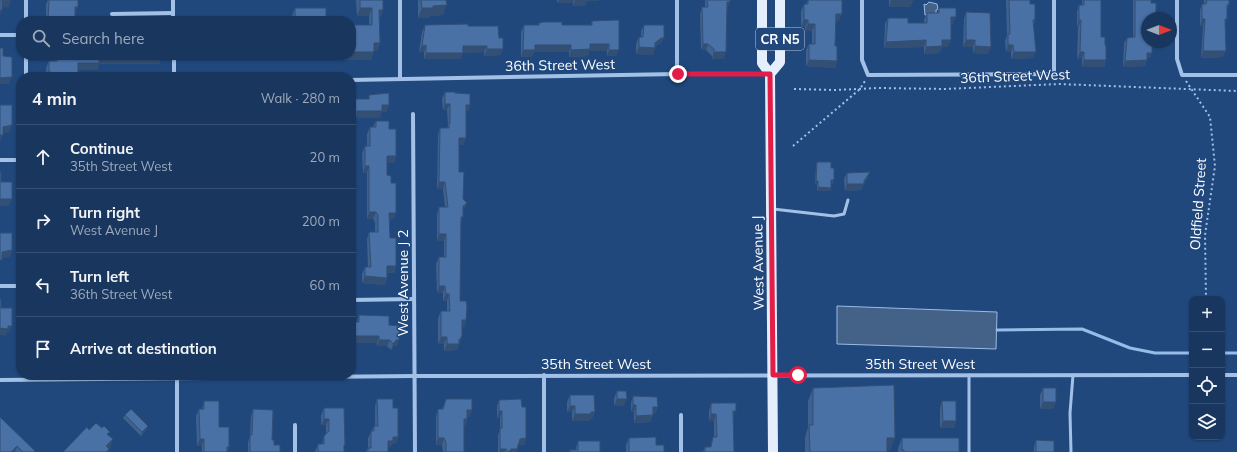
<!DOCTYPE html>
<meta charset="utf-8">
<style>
:root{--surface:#18365e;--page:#213e64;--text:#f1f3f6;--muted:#9fabbc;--line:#365073}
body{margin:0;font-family:Mulish,sans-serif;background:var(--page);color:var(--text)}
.controls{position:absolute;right:12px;bottom:12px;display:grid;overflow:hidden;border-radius:8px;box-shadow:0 1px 3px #0004}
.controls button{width:36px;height:36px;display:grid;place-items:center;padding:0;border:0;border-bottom:1px solid var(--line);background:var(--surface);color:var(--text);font:20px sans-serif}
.compass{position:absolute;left:1141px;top:12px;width:36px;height:36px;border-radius:50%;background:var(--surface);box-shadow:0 1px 3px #0004;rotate:90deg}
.stop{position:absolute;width:12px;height:12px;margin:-9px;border:3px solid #e11d48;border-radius:50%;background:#fff}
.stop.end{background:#e11d48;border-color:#fff;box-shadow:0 1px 4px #0008}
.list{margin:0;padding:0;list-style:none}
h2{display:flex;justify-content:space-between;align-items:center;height:52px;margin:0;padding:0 16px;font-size:17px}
h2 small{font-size:13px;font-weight:400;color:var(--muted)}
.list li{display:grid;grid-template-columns:26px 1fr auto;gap:12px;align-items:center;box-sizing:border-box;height:64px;padding:0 16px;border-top:1px solid var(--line)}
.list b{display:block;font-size:15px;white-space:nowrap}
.list p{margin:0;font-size:13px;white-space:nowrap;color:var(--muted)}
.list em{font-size:13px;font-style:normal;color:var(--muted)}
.icon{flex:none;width:22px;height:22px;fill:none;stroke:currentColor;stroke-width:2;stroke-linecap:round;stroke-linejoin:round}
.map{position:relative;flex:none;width:1237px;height:452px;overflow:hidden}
.search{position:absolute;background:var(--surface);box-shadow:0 1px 3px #0004;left:16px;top:16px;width:340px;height:44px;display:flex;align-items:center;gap:10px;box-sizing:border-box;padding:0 14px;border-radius:16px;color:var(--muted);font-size:15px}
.panel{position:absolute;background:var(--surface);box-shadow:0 1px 3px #0004;left:16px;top:72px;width:340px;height:308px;border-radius:16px}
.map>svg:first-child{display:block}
.water{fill:#446188;stroke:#97bce8}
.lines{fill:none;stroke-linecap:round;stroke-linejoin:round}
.stream{stroke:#97bce8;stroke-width:3}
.path{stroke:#a3c1e7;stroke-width:2;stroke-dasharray:2 3;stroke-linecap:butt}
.lane{stroke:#a3c1e7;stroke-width:3}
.street{stroke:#a3c1e7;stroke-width:4}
.primary{stroke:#e5eefd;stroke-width:10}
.wall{fill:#3f618f}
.shaded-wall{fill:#334f74}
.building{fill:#4971a6;stroke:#334f74}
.route{stroke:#e11d48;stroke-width:5}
.labels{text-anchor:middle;stroke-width:3;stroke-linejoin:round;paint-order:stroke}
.shield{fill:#20487d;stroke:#bcc8d8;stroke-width:1}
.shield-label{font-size:13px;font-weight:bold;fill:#fff}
.street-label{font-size:14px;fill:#fff;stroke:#20487d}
</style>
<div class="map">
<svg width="1237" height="452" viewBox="0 0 1237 452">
<rect width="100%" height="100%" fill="#20487d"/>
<g class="water">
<polygon points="929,2 937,4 938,9 936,10 936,14 925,15 924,4 926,5"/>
<polygon points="837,306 997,312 996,349 837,344"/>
</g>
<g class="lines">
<g class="stream">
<polyline points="997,330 1082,329 1130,348 1155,353 1192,353"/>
<polyline points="1222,353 1237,353"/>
</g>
<g class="path">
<polyline points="1186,81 1210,117 1215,166 1205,235 1206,299"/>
<polyline points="794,89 836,90 878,88 945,89 1059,84 1237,91"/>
<polyline points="793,146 860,89 865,81"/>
</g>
<g class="lane">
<polyline points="773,209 834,216 844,214 848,200"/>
<polyline points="969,375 969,452"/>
<polyline points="1071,452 1070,413 1073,375"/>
</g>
<g class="street">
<polyline points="26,0 26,21"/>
<polyline points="173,0 173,21"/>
<polyline points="400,0 400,79"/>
<polyline points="677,0 677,74"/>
<polyline points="862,0 862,60 868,75 1054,74 1054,0"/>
<polyline points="1177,0 1177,59 1182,75 1237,75"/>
<polyline points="112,14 173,13"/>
<polyline points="0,35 21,35"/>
<polyline points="26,55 26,77"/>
<polyline points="174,55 174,77"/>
<polyline points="351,80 677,74 768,74"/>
<polyline points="413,114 415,452"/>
<polyline points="0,160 21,160"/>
<polyline points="0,286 21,286"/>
<polyline points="351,300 414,299"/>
<polyline points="177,375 177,452"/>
<polyline points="544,375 544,452"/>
<polyline points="1222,375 1237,375"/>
<polyline points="0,380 415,376 1192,375"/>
<polyline points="295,425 295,452"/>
<polyline points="681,452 681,415"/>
</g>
<g class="primary">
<polyline points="762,0 762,63 770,74 773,452"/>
<polyline points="770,74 780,62 780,0"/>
</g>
</g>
<g class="wall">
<polygon points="48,0 78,0 75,14 75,21 46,21 46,4"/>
<polygon points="356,0 383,0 383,10 380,18 379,18 380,43 377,51 374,51 371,60 338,60 338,55 351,55 351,25 369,25 369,16 357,16"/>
<polygon points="418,0 446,0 443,15 430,16 429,18 418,18"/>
<polygon points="557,0 599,0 596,1 587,1 585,6 573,6 573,3 557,3"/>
<polygon points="705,0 730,0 727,9 724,59 712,59 712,56 706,50 701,50 700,14 702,7 705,7"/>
<polygon points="808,0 839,21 835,21 835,46 837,61 835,68 806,66 806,50 809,44 812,44 812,31 805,31 805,27 801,27 801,11 804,4 806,4"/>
<polygon points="889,0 913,0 910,7 889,7"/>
<polygon points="1006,0 1030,0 1030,4 1035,20 1034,24 1033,58 1011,59 1011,52 1006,52 1005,41 1007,35"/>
<polygon points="1082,0 1101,0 1101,37 1105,45 1106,60 1104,67 1082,67 1082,58 1077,59 1078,27 1077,27 1077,12 1079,5 1082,5"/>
<polygon points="1133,0 1151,0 1147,18 1150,58 1147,58 1145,66 1123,67 1124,43 1127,38 1133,37"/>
<polygon points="1204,0 1229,0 1225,23 1223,57 1201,58 1203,26 1200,26 1200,10 1202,4 1204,4"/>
<polygon points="295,8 326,21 292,21 292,16"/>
<polygon points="939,8 953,24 951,24 948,47 942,47 939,53 924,54 924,47 884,48 885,24 888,18 908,23 924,23 924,20 927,13 937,13"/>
<polygon points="966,12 988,54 973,53 973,47 963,47 964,19"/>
<polygon points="619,20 616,56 607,56 607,51 589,51 588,56 569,57 569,52 534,52 532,57 521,57 521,32 524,25 539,25 539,23 562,25 591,25 592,21"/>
<polygon points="425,25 468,26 499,38 503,49 500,55 484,56 484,52 463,53 460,59 424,59 424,52 419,52 422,32"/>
<polygon points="644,25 661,44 658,44 655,47 653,55 636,54 636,44 639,37 641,37 641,31"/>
<polygon points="54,55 161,55 159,64 99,64 97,70 78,70 78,77 46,77 46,68 49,61 54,61"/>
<polygon points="445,92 455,93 470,105 468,111 466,111 466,138 463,145 459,145 459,172 463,199 467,203 464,209 463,210 460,223 460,301 466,320 464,327 462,327 462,336 457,350 444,351 444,344 438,344 438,318 441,311 447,311 447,301 443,301 443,293 437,293 436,264 439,257 444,257 444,241 437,241 437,214 439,207 445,207 443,189 437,189 438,135 440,128 447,128 448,126 447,110 443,110 442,99"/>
<polygon points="376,121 389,129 396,156 394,163 387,163 387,175 391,183 394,219 389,219 390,238 396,266 394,273 387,273 387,278 385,285 362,283 362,274 365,267 368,267 367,239 369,232 375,232 375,222 373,219 367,219 367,173 363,173 362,153 365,146 367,146 367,134 370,127 373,127"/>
<polygon points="817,162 831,168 834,180 833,184 831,184 831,188 830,191 817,191 817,185 815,185 816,165"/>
<polygon points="870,172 867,179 863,185 861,190 845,191 844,179 847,173"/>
<polygon points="359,315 389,325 397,346 394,346 391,350 387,346 377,346 377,343 351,343 351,322 357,322"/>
<polygon points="813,388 890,451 887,451 887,452 805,452 805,438 808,427 808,401"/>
<polygon points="1043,388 1056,402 1053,409 1040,409 1040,395"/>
<polygon points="617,391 624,406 614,406 614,398"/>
<polygon points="570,395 595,412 592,419 590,419 589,421 572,421 572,412 567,412 567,402"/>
<polygon points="633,396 658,407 655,414 653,414 650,422 634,423 634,412 631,412 631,403"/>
<polygon points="377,399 393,408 398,437 396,443 392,444 390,447 388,447 388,452 366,452 368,448 368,438 374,426 375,426 375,406"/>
<polygon points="446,399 472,410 469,417 467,417 467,419 465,426 464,426 464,452 443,452 442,445 436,445 436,416 438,409 442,409"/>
<polygon points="499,400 522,407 526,438 524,445 518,445 516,452 498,452 498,435 500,429 500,417 497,418 497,406"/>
<polygon points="204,401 219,427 229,447 228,452 202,452 202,446 197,446 196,416 199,409 202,409"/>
<polygon points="942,401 956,421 954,428 940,428 940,408"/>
<polygon points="711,404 733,418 734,452 703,452 705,447 710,447 713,437 714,437 714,421 709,421 709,411"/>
<polygon points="324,408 344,449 344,452 315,452 318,444 322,444 324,436 326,434 326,425 321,425 321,415"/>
<polygon points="253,409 274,445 280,452 248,452 248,442 250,437 251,416"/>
<polygon points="125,415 148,426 147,429 141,436 123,418"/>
<polygon points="0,417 35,452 0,452"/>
<polygon points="629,438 656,445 664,452 626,452 626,445"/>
<polygon points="902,438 959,452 898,452 898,448"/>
<polygon points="1036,440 1054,452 1034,452 1034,447"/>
<polygon points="578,441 600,452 569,452 570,450 576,450 576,448"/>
</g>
<g class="shaded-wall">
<polygon points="11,0 9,7 0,8 2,1"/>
<polygon points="559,0 574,0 573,3 557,3"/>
<polygon points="575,0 599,0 596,1 587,1 585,6 573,6"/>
<polygon points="891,0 913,0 910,7 889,7"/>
<polygon points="727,2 730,2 727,9"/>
<polygon points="447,5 443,15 430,16 429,18 418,18 422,8 433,6"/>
<polygon points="75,7 78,7 75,14"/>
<polygon points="360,8 372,8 369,16 357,16"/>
<polygon points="0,10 2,10 0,16"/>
<polygon points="379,10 383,10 380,18 376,18"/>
<polygon points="836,14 842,14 839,21 833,21"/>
<polygon points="951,17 956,17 953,24 949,24"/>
<polygon points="1202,19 1205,19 1203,26 1200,26"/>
<polygon points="804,20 808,20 805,27 801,27"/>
<polygon points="1079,20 1081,20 1078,27 1077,27"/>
<polygon points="808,24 815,24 812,31 805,31"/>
<polygon points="661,38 664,38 661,44 658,44 655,48 653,55 636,54 639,47 655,43"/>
<polygon points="926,40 924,47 884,48 886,42"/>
<polygon points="942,40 951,40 948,47 942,47 939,53 924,54 926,47"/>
<polygon points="966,40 975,40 973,47 963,47"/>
<polygon points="374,43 380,43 377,51 371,51"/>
<polygon points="590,44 609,44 607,51 589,51 588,56 569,57 571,50"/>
<polygon points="703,44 708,44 706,50 701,50"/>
<polygon points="426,45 424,52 419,52 422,46"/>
<polygon points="535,45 571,45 569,52 534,52 532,57 521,57 523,50"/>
<polygon points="1008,45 1013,45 1011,52 1006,52"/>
<polygon points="463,46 487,46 484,52 463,53 460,59 424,59 426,53"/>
<polygon points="975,46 991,47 988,54 973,53"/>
<polygon points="487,49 503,49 500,55 484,56"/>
<polygon points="609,50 619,50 616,56 607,56"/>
<polygon points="1203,51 1226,51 1223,57 1201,58"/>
<polygon points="351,52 374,52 371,60 338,60 340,55 351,55"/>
<polygon points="714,52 726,52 724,59 712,59"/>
<polygon points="1014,52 1036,52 1033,58 1011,59"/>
<polygon points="1080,52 1084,52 1082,58 1077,59"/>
<polygon points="1147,53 1152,53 1150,58 1145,58"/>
<polygon points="99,57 161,57 159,64 99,64 97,70 76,70 78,63"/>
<polygon points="809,60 837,61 835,68 806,66"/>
<polygon points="1084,60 1106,60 1104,67 1082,67"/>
<polygon points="1147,60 1145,66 1123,67 1125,61"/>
<polygon points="49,72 51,72 50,77 47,77"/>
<polygon points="12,77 9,84 0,84 0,78"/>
<polygon points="445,104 450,104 447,110 443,110"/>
<polygon points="382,105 389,105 387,112 382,112 380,118 356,118 354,123 351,123 351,116 357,111"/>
<polygon points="466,105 470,105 468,111 463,112"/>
<polygon points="12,125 9,132 0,133 3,127"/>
<polygon points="0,135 3,135 0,141"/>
<polygon points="459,138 466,138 463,145 457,145"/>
<polygon points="387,156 396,156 394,163 384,163"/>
<polygon points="365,166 369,166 367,173 363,173"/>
<polygon points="870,172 867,179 863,185 861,190 845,191 847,184 864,181"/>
<polygon points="831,180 834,180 833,184 830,184"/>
<polygon points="816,181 818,181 817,185 815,185"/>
<polygon points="439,182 445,182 443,189 437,189"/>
<polygon points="818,187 831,188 830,191 817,191"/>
<polygon points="0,199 12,199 9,206 0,206"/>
<polygon points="467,203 464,209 461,213 463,206"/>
<polygon points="369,212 376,212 373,219 367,219"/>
<polygon points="389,213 396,213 394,219 387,220"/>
<polygon points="461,217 463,217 461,223"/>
<polygon points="439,234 446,234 444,241 437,241"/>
<polygon points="12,250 10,257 0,259 2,252"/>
<polygon points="387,266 396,266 394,273 385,273"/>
<polygon points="365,276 387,278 385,285 362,283"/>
<polygon points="439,286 445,286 443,293 437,293"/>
<polygon points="446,294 449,294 447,301 443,301"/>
<polygon points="462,320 466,320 464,327 459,327"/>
<polygon points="8,326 12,326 9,332 7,332 6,336 0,335 0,328"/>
<polygon points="351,336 379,336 377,343 351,343"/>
<polygon points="462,336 457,350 444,351 447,344 459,340"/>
<polygon points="441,337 447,337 444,344 438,344"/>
<polygon points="379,340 390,340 387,346 377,346"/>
<polygon points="396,340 399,340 397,346 394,346 391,350 393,344"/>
<polygon points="617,399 627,399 624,406 614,406"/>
<polygon points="1043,402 1056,402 1053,409 1040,409"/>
<polygon points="633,405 636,405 634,412 631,412"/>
<polygon points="570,406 575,406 572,412 567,412"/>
<polygon points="653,407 658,407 655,414 650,414"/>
<polygon points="467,410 472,410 469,417 465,417"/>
<polygon points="499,411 502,411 500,417 497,418"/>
<polygon points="733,411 736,411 733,418 730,418"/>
<polygon points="591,412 595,412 592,419 590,419 589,421 572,421 575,414"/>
<polygon points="711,414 716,414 714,421 709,421"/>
<polygon points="653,415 650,422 634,423 636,416"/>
<polygon points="324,419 329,419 326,425 321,425"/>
<polygon points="464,419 467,419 465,426 461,426"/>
<polygon points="943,421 956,421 954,428 940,428"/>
<polygon points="148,426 147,429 141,436 142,432"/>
<polygon points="393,437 398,437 396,443 392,444 390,447 386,447 388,441"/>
<polygon points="438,438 444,438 442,445 436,445"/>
<polygon points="526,438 524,445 518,445 520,439"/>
<polygon points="887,438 895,438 890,451 882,451"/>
<polygon points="113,439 109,452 104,452 106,446"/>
<polygon points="200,439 204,439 202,446 197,446"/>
<polygon points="17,446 15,452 11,452"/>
<polygon points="227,447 229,447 228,452 225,452"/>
<polygon points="500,449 506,449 505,452 499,452"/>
<polygon points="511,449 517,449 516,452 509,452"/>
</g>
<g class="building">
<polygon points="0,0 11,0 2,1 2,10 0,10"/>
<polygon points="49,0 78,0 78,7 75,7 75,21 48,21"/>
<polygon points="360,0 383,0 383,10 379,10 380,43 374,43 374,52 351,52 351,21 351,25 372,25 372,8 360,8"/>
<polygon points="421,0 446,0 447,5 433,6 433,8 422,8"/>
<polygon points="707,0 730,0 730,2 727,2 726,52 714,52 714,49 708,44 703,44 702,7 708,7"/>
<polygon points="808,0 842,0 842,14 836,14 835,46 837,46 837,61 809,60 809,44 815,44 815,24 808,24 808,20 804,20 804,4 808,4"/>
<polygon points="1009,0 1030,0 1030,4 1035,4 1035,20 1033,20 1036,52 1014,52 1013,45 1008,45 1008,34 1010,34"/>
<polygon points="1084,0 1101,0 1101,37 1105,37 1105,45 1106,45 1106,60 1084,60 1084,52 1080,52 1081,20 1079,20 1079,5 1084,5"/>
<polygon points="1135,0 1151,0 1151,3 1156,3 1156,18 1147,18 1147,42 1152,42 1152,53 1147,53 1147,60 1125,61 1127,38 1135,37"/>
<polygon points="1207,0 1229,0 1229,5 1227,5 1227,19 1225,19 1226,51 1203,51 1205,19 1202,19 1202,4 1206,4"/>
<rect x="295" y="8" width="31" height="13"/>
<polygon points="939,8 956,8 956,17 951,17 951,40 942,40 942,46 926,47 926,40 886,42 888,18 908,18 908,23 927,23 927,13 939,13"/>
<polygon points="966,12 990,13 991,47 975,46 975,40 966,40"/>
<polygon points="619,20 619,50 609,50 609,44 590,44 590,49 571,50 571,45 535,45 535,50 523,50 524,25 539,25 539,23 543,22 562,22 562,25 592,25 592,21"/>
<polygon points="468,24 468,26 498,26 499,38 503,38 503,49 487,49 487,46 463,46 463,53 426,53 426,45 422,46 425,25"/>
<polygon points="644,25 664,25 664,38 661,38 655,43 655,48 639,47 639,37 643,37"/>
<polygon points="0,48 3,48 3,56 12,57 12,77 0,78"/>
<polygon points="57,55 161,55 161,57 99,57 99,63 78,63 78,77 51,77 51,72 49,72 49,61 57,61"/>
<polygon points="445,92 455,92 455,93 470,94 470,105 466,105 466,138 459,138 459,172 464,172 463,199 467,203 463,206 463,217 461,217 460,301 466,301 467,306 466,320 462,320 462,336 459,340 459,344 447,344 447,337 441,337 441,311 450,311 449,294 446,294 445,286 439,286 439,257 446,257 446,234 439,234 439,207 448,207 445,182 439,182 440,128 449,128 449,123 450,123 450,104 445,104"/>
<polygon points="389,93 389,105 382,105 382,111 357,111 357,116 351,116 351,96 355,96 355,99 369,99 369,95"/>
<polygon points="0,105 12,105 12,125 3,127 3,135 0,135"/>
<polygon points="376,121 389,121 389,129 396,129 396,156 387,156 387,175 391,176 391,183 396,183 396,213 389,213 390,238 396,238 396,266 387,266 387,278 365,276 365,267 371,267 369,232 378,232 378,215 376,212 369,212 369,166 365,166 365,146 370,146 370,127 376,127"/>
<polygon points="817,162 831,162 831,168 834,168 834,180 831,180 831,188 818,187 818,181 816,181"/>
<polygon points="0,172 1,172 1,182 12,182 12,199 0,199"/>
<polygon points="870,172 864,181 864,184 847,184 847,173"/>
<polygon points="0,233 12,233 12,250 2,252 2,260 0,260"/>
<polygon points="0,299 1,299 1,308 12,308 12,326 8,326 8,329 0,328"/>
<polygon points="359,315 389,316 389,325 399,326 399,340 396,340 393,344 390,340 379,340 379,336 351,336 351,322 359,322"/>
<polygon points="894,385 895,438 887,438 887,452 810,452 809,425 813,425 813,388"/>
<rect x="1043" y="388" width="13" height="14"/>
<polygon points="617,391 626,391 627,399 617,399"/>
<polygon points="570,395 594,395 595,412 591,412 591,414 575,414 575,406 570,406"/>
<polygon points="633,396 657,397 658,407 653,407 653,415 636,416 636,405 633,405"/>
<polygon points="377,399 393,399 393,408 398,408 398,437 393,437 393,441 388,441 388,452 368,452 368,448 371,448 371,431 374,431 374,426 378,426"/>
<polygon points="446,399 472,399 472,410 467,410 467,419 464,419 464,452 446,452 446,443 444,438 438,438 438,409 443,409"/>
<polygon points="521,399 522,407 526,407 526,438 520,439 517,449 511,449 509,452 506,449 500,449 500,428 502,428 502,411 499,411 499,400"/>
<polygon points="204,401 219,401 219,427 229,427 229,447 227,447 227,452 204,452 204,439 200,439 199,409 204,409"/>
<polygon points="942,401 956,401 956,421 943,421"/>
<polygon points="713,403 736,403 736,411 733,411 734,452 705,452 705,447 711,447 713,437 717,437 716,414 711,414 711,404"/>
<polygon points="324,408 344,408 345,445 344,445 344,452 318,452 318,444 324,444 324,436 329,431 329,419 324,419"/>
<polygon points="131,409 148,426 142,432 125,415"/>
<polygon points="253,409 273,410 272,440 274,440 274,445 280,445 280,452 250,452 250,435 252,435"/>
<polygon points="0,417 35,451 34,452 23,452 17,446 11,452 0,452"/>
<polygon points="96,423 102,428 104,426 110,432 107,434 113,439 106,446 109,449 106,452 63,452 87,427 89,430"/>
<polygon points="656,437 656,445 664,445 664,452 629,452 629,438"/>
<polygon points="902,438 959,438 959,452 904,452 904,450 902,450"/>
<polygon points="1036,440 1054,441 1054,452 1036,452"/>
<polygon points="578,441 600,441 600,452 570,452 570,450 578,450"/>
</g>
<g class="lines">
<polyline class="route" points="678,74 770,74 773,375 798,375"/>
</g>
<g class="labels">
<rect class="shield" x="756" y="28" width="48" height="22" rx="3"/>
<g class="shield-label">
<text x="780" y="44">CR N5</text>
</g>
<g class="street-label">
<text transform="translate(560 65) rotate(-1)" y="5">36th Street West</text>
<text transform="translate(1015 76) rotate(-2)" y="5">36th Street West</text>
<text transform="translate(1198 204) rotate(-86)" y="5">Oldfield Street</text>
<text transform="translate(758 263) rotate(-91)" y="5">West Avenue J</text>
<text transform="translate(403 283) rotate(-90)" y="5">West Avenue J 2</text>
<text x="596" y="369">35th Street West</text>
<text x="920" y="369">35th Street West</text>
</g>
</g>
</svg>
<div class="controls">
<button>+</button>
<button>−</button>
<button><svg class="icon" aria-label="locate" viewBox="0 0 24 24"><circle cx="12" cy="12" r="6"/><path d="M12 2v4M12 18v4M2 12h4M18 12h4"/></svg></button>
<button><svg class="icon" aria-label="layers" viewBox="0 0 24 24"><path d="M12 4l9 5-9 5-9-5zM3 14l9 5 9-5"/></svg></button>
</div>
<svg class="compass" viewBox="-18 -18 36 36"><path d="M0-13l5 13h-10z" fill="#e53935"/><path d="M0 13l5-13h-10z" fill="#9fabbc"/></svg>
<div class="stop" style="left:798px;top:375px"></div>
<div class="stop end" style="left:678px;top:74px"></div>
<div class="search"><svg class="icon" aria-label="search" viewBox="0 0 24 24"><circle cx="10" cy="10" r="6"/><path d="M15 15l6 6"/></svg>Search here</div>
<section class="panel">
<h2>4 min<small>Walk · 280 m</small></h2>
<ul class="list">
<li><svg class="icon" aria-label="ahead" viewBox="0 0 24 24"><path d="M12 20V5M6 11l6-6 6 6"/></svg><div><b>Continue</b><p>35th Street West</p></div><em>20 m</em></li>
<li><svg class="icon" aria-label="right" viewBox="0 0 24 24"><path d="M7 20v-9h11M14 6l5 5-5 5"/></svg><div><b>Turn right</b><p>West Avenue J</p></div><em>200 m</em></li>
<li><svg class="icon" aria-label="left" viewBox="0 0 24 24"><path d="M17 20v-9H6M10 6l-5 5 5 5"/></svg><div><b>Turn left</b><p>36th Street West</p></div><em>60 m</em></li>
<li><svg class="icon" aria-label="arrive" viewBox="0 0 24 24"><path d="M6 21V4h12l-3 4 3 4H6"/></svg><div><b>Arrive at destination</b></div></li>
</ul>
</section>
</div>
